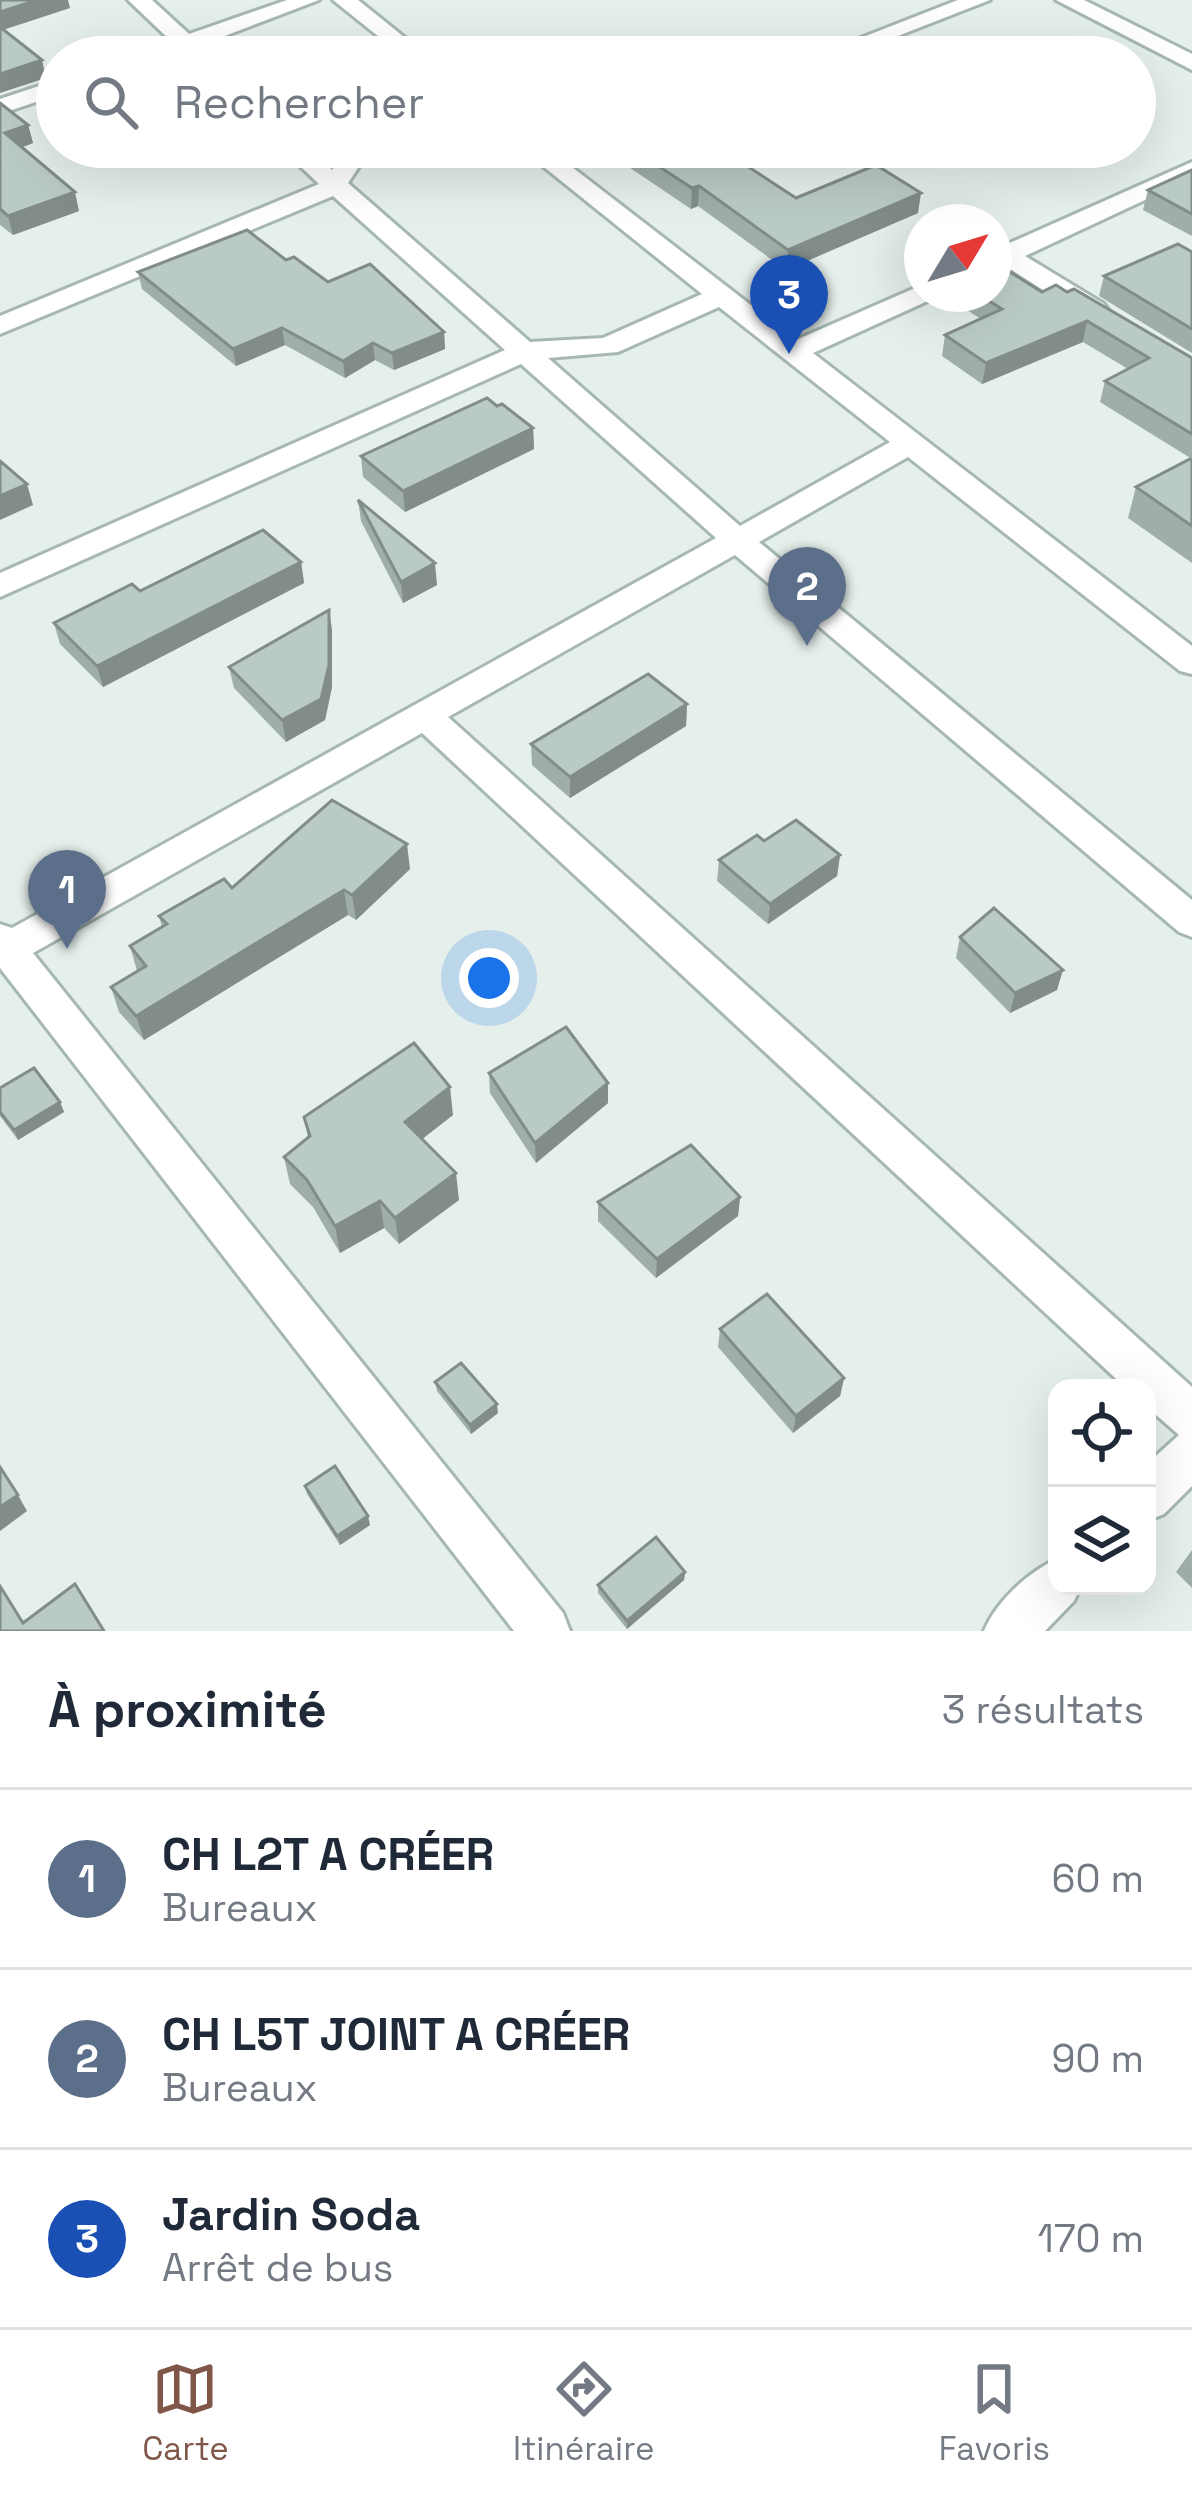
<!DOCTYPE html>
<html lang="fr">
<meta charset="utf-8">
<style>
:root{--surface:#fff;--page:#f2f2f3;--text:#1f2937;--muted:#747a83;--line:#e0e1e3;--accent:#805648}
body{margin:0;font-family:"Space Grotesk",sans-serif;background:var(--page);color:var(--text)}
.controls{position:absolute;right:36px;bottom:36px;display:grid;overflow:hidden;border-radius:24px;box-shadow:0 12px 48px #0002}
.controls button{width:108px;height:108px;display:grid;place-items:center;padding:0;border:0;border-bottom:3px solid var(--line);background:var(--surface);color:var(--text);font:60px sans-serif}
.compass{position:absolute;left:904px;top:204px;width:108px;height:108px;border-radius:50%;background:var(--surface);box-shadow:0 12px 48px #0002;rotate:52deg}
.you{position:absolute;left:489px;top:978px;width:42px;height:42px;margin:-30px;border:9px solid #fff;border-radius:50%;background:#1a73e8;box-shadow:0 0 0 18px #1a73e833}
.badge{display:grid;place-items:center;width:78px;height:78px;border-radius:50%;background:var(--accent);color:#fff;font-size:39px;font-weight:700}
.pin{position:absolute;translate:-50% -99px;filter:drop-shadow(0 3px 6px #0008)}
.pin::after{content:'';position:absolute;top:63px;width:42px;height:36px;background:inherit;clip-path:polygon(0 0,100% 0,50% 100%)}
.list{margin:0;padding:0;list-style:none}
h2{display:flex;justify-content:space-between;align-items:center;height:156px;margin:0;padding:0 48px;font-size:51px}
h2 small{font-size:39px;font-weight:400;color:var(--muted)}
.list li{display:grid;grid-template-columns:78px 1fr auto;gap:36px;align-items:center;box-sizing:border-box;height:180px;padding:0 48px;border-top:3px solid var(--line)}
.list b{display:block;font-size:45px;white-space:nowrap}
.list p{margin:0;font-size:39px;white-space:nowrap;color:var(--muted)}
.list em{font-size:39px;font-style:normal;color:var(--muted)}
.icon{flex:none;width:66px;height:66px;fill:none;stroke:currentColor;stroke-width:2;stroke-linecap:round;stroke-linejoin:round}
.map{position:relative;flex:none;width:1192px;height:1631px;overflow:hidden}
.search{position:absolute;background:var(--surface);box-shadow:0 12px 48px #0002;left:36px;right:36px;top:36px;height:132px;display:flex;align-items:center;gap:30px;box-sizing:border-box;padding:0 42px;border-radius:66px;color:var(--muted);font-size:45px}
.sheet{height:696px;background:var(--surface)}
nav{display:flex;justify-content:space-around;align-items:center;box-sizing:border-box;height:168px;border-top:3px solid var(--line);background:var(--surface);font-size:33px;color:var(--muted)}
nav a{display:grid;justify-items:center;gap:6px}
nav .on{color:var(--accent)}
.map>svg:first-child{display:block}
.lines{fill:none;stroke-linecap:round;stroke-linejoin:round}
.street-casing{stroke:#a7b8b3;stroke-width:6}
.street{fill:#fff;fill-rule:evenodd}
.wall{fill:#a0aea9}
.shaded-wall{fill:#828d89}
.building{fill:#bacac4;stroke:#828d89;stroke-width:3}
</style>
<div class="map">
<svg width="1192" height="1631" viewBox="0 0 1192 1631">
<rect width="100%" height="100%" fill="#e5efeb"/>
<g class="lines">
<g class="street-casing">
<g id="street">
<polygon points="128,0 152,0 189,34 287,0 319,0 201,45 207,57 188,57 182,51 165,57 132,57 170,40"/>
<polygon points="333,0 358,0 429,57 404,57"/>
<polygon points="958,0 990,0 844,57 812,57"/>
<polygon points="1056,0 1084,0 1192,54 1192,70"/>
<polygon points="57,80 57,95 0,114 0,99"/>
<path d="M280,147H307L332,170L348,147H372L348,183L530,342L603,338L702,294L519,147H546L796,340L922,285V294H935L932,299L813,353L1192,646V674L1180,671L908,457L759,542L1192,900V937L1179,932L735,555L448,717L1192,1387V1486L1164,1514L1147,1521V1464L1179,1435L1147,1407V1388H1126L422,733L33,953L563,1613L570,1631H514L0,968V924L12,928L716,538L521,364L0,597V573L505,350L333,196L0,334V316L319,184ZM719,307L890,442L740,526L548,358L618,352Z"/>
<polygon points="1192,162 1192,178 1025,256 1104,304 1108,310 1104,316 1084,316 1004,265 994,268 994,250"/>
<path d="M1057,1559V1586H1081L1074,1601L1045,1631H984C996,1602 1028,1572 1057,1559Z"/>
</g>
</g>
<use href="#street" class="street"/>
</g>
<g class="wall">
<polygon points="0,103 28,125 33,143 22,147 79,211 13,235 0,225"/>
<polygon points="599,147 718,147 796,198 918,213 786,270 698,206 691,209"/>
<polygon points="1192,170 1192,236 1143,210 1148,190"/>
<polygon points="1192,252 1192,353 1099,296 1104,276"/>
<polygon points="286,260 328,282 444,332 445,349 394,370 375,360 345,378 285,345 236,366 142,289 138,272"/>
<polygon points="1042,292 1192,358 1192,459 1100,402 1105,381 1128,369 1083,342 982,384 942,356 945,335 981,319 948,298 949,294"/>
<polygon points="533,428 534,449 405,512 363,477 361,456"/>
<polygon points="1192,460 1192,563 1128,518 1136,487"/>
<polygon points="358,500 437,585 403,603 361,521"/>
<polygon points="301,562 304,583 103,687 60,644 54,623"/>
<polygon points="329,610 332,631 332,687 325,720 286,742 234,688 229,667"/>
<polygon points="687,704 686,726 570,798 532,765 531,744"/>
<polygon points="764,841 840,855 837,876 768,924 717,881 719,860"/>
<polygon points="410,869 356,920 348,915 144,1040 119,1012 111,987 137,971 130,946 162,927 159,916 232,888"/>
<polygon points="960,937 1057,990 1010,1013 956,958"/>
<polygon points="489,1073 608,1103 536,1163 490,1093"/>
<polygon points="0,1088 60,1102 64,1112 18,1140 0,1116"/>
<polygon points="453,1115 422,1139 459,1200 399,1244 384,1228 340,1253 313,1207 290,1184 284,1157 308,1138 304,1117"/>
<polygon points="740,1197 738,1216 656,1278 598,1221 598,1202"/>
<polygon points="720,1329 844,1378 840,1396 793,1433 718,1347"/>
<polygon points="435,1382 498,1413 471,1434 437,1391"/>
<polygon points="305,1486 370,1525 340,1545 307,1494"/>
<polygon points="1192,1550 1192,1588 1176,1572"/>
<polygon points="685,1572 684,1580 627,1629 598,1593 598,1585"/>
</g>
<g class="shaded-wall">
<polygon points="37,0 68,0 70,8 0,31 0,12"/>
<polygon points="42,60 46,78 0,93 0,74"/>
<polygon points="28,125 33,143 10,152 5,133"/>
<polygon points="699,186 698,206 691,209 692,188"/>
<polygon points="75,192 79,211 13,235 8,216"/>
<polygon points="921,193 918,213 786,270 788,250"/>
<polygon points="1087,321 1083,342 982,384 986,363"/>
<polygon points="282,328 285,345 236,366 233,349"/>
<polygon points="444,332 445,349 394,370 392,353"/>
<polygon points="373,343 375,360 345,378 343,361"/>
<polygon points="533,428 534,449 405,512 403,491"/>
<polygon points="27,484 33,505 0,520 0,496"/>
<polygon points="301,562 304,583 103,687 97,666"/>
<polygon points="435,563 437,585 403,603 401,582"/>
<polygon points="329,610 332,631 332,687 325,720 286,742 282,720"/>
<polygon points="687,704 686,726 570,798 570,777"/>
<polygon points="407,844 410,869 356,920 352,895"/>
<polygon points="840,855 837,876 768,924 770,904"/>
<polygon points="344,890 348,915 144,1040 136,1016"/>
<polygon points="1063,970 1057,990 1010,1013 1015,993"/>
<polygon points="608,1083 608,1103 536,1163 535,1143"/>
<polygon points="450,1087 453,1115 408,1150 405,1122"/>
<polygon points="60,1102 64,1112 18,1140 14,1130"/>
<polygon points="456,1173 459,1200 399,1244 395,1218"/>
<polygon points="740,1197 738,1216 656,1278 657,1259"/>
<polygon points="380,1201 384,1228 340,1253 335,1226"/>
<polygon points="844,1378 840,1396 793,1433 796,1416"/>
<polygon points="497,1404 498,1413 471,1434 470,1425"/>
<polygon points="18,1495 27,1511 0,1531 0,1507"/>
<polygon points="368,1516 370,1525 340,1545 337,1536"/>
<polygon points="685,1572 684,1580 627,1629 627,1621"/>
</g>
<g class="building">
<polygon points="0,0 37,0 0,12"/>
<polygon points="0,27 42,60 0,74"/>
<polygon points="0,103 28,125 5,133 75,192 8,216 0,209"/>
<polygon points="629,147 718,147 796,198 876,165 921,193 788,250 699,186 692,188"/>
<polygon points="1192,170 1192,214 1148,190"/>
<polygon points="247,230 286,260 294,257 328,282 370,264 444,332 392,353 373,343 343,361 282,328 233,349 138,272"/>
<polygon points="1178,244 1192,252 1192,329 1104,276"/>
<polygon points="994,262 1042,292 1056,285 1067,292 1074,289 1192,358 1192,434 1105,381 1149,358 1087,321 986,363 945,335 1002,309 978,294 994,294"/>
<polygon points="487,398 497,406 502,404 533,428 403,491 361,456"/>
<polygon points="1190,459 1192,460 1192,526 1136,487"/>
<polygon points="0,461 27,484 0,496"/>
<polygon points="358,500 435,563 401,582"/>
<polygon points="263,530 301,562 97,666 54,623 132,584 140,591"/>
<polygon points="329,610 329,665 321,699 282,720 229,667"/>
<polygon points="648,674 687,704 570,777 531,744"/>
<polygon points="332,800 407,844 352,895 344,890 136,1016 111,987 146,966 130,946 167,924 159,916 224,879 232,888"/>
<polygon points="796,820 840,855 770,904 719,860 757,835 764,841"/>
<polygon points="994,908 1063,970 1015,993 960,937"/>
<polygon points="566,1027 608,1083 535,1143 489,1073"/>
<polygon points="414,1043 450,1087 405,1122 456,1173 395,1218 380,1201 335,1226 307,1180 284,1157 310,1136 304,1117"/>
<polygon points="34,1068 60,1102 14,1130 0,1112 0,1088"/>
<polygon points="691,1145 740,1197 657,1259 598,1202"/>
<polygon points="767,1294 844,1378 796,1416 720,1329"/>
<polygon points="461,1363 497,1404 470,1425 435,1382"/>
<polygon points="335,1466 368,1516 337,1536 305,1486"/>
<polygon points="0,1467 18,1495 0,1507"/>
<polygon points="656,1537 685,1572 627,1621 598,1585"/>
<polygon points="75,1584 104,1631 0,1631 0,1586 23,1623"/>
</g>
</svg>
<div class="controls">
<button><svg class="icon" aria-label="locate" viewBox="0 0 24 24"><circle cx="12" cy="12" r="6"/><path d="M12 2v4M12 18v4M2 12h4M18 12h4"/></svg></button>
<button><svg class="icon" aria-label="layers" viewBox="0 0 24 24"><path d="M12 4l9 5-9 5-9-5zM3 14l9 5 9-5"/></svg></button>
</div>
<svg class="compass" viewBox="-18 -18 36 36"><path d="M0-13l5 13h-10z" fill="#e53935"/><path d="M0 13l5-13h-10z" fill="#747a83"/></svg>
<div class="you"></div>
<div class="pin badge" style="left:67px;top:949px;background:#5c6f8a">1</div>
<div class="pin badge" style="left:807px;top:646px;background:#5c6f8a">2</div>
<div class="pin badge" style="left:789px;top:354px;background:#1a4fb4">3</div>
<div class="search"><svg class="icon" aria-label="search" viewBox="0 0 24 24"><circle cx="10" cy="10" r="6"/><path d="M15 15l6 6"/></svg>Rechercher</div>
</div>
<section class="sheet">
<h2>À proximité<small>3 résultats</small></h2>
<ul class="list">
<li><span class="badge" style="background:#5c6f8a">1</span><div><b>CH L2T A CRÉER</b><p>Bureaux</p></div><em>60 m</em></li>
<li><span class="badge" style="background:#5c6f8a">2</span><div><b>CH L5T JOINT A CRÉER</b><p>Bureaux</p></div><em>90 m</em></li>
<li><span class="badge" style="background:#1a4fb4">3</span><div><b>Jardin Soda</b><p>Arrêt de bus</p></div><em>170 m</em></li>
</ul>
</section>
<nav>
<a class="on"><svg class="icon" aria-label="map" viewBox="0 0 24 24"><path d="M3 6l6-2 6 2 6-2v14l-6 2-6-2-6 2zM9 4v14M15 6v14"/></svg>Carte</a>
<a><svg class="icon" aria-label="directions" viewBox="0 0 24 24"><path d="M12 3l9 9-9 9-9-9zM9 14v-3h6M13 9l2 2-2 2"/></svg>Itinéraire</a>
<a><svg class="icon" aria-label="saved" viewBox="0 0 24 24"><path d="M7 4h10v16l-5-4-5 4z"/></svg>Favoris</a>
</nav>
